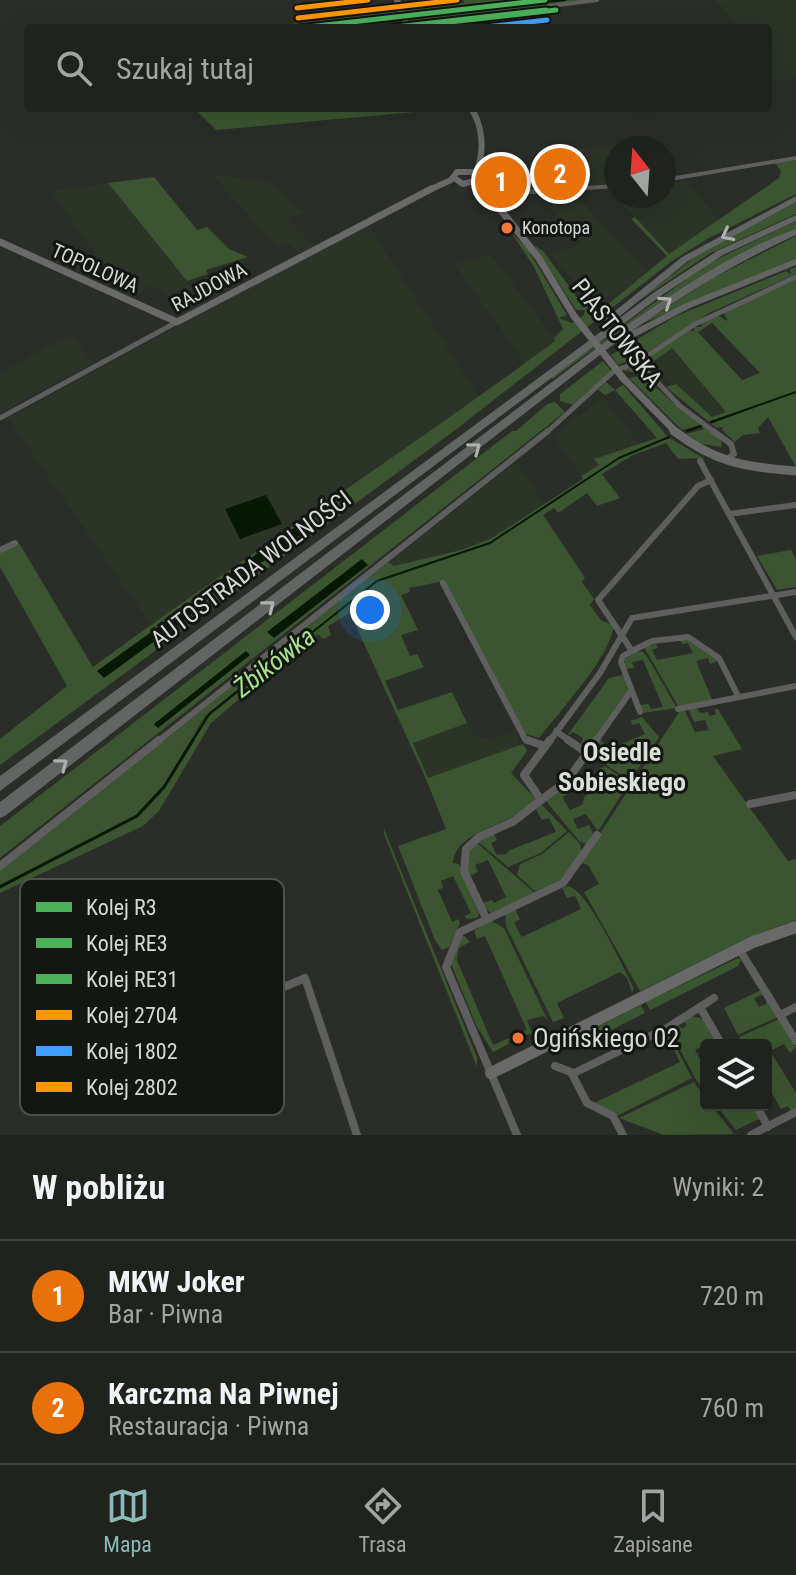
<!DOCTYPE html>
<html lang="pl">
<meta charset="utf-8">
<style>
:root{--surface:#20221e;--page:#282a27;--text:#f1f3f6;--muted:#a2a4a4;--line:#3d3f3c;--accent:#8bbbb9}
body{margin:0;font-family:"Roboto Condensed",sans-serif;background:var(--page);color:var(--text)}
.controls{position:absolute;right:24px;bottom:24px;display:grid;overflow:hidden;border-radius:8px;box-shadow:0 8px 32px #0002}
.controls button{width:72px;height:72px;display:grid;place-items:center;padding:0;border:0;border-bottom:2px solid var(--line);background:var(--surface);color:var(--text);font:40px sans-serif}
.compass{position:absolute;left:604px;top:136px;width:72px;height:72px;border-radius:50%;background:var(--surface);box-shadow:0 8px 32px #0002;rotate:343deg}
.you{position:absolute;left:370px;top:610px;width:28px;height:28px;margin:-20px;border:6px solid #fff;border-radius:50%;background:#1a73e8;box-shadow:0 0 0 12px #1a73e833}
.badge{display:grid;place-items:center;width:52px;height:52px;border-radius:50%;background:var(--accent);color:#fff;font-size:26px;font-weight:700}
.pin{position:absolute;translate:-50% -50%;border:4px solid #fff;box-shadow:0 2px 8px #0006}
.list{margin:0;padding:0;list-style:none}
h2{display:flex;justify-content:space-between;align-items:center;height:104px;margin:0;padding:0 32px;font-size:34px}
h2 small{font-size:26px;font-weight:400;color:var(--muted)}
.list li{display:grid;grid-template-columns:52px 1fr auto;gap:24px;align-items:center;box-sizing:border-box;height:112px;padding:0 32px;border-top:2px solid var(--line)}
.list b{display:block;font-size:30px;white-space:nowrap}
.list p{margin:0;font-size:26px;white-space:nowrap;color:var(--muted)}
.list em{font-size:26px;font-style:normal;color:var(--muted)}
.icon{flex:none;width:44px;height:44px;fill:none;stroke:currentColor;stroke-width:2;stroke-linecap:round;stroke-linejoin:round}
.map{position:relative;flex:none;width:796px;height:1135px;overflow:hidden}
.search{position:absolute;background:var(--surface);box-shadow:0 8px 32px #0002;left:24px;right:24px;top:24px;height:88px;display:flex;align-items:center;gap:20px;box-sizing:border-box;padding:0 28px;border-radius:8px;color:var(--muted);font-size:30px}
.sheet{height:328px;background:var(--surface)}
nav{display:flex;justify-content:space-around;align-items:center;box-sizing:border-box;height:112px;border-top:2px solid var(--line);background:var(--surface);font-size:22px;color:var(--muted)}
nav a{display:grid;justify-items:center;gap:4px}
nav .on{color:var(--accent)}
.map>svg:first-child{display:block}
.built{fill:#2c3428}
.green{fill:#3a552f;fill-rule:evenodd}
.water{fill:#071804}
.lines{fill:none;stroke-linecap:round;stroke-linejoin:round}
.stream-far1{stroke:#071804;stroke-width:2}
.stream{stroke:#071804;stroke-width:3}
.street-far3{stroke:#5e5e5e;stroke-width:4}
.street-far2{stroke:#5e5e5e;stroke-width:5}
.street-far1{stroke:#5e5e5e;stroke-width:6}
.street{stroke:#5e5e5e;stroke-width:8}
.secondary-far3{stroke:#69696a;stroke-width:6}
.secondary-far2{stroke:#69696a;stroke-width:7}
.secondary-far1{stroke:#69696a;stroke-width:9}
.secondary{stroke:#69696a;stroke-width:12}
.highway{fill:#636464;fill-rule:evenodd}
.secondary-bridge{stroke:#69696a;stroke-width:7}
.rail-1-casing{stroke:#131612;stroke-width:9}
.rail-2-casing{stroke:#131612;stroke-width:9}
.rail-3-casing{stroke:#131612;stroke-width:9}
.rail-4-casing{stroke:#131612;stroke-width:9}
.rail-5-casing{stroke:#131612;stroke-width:9}
.rail-6-casing{stroke:#131612;stroke-width:9}
.rail-1{stroke:#4ab15a;stroke-width:5}
.rail-2{stroke:#4ab15a;stroke-width:5}
.rail-3{stroke:#4ab15a;stroke-width:5}
.rail-4{stroke:#ff9500;stroke-width:5}
.rail-5{stroke:#40a0ff;stroke-width:5}
.rail-6{stroke:#ff9500;stroke-width:5}
.oneway{stroke:#adb0ad}
.bus-dot{fill:#f5763a;stroke:#131612;stroke-width:3}
.labels{text-anchor:middle;stroke-width:6;stroke-linejoin:round;paint-order:stroke}
.far-bus-label{font-size:18px;fill:#d5d9d4;stroke:#131612;text-anchor:start}
.far-street-label{font-size:20px;fill:#d5d9d4;stroke:#131612}
.street-label{font-size:24px;fill:#d5d9d4;stroke:#131612}
.water-label{font-size:26px;font-style:italic;fill:#a6e18e;stroke:#131612}
.neighbourhood-label{font-size:26px;font-weight:bold;fill:#d9e0d6;stroke:#131612}
.near-bus-label{font-size:26px;fill:#d5d9d4;stroke:#131612;text-anchor:start}
.key{fill:#131612;stroke:#4d504c;stroke-width:2}
.key-label{font-size:22px;fill:#d5d9d4}
</style>
<div class="map">
<svg width="796" height="1135" viewBox="0 0 796 1135">
<rect width="100%" height="100%" fill="#2a2d28"/>
<g class="built">
<polygon points="715,0 796,0 796,79 768,82 768,28 673,28 736,23"/>
<polygon points="487,15 485,28 413,28 411,23"/>
<polygon points="623,143 627,148 616,148 616,184 499,190 485,182 485,175 574,148"/>
<polygon points="211,174 272,183 302,213 290,217 288,220 314,246 299,253 289,243 277,246"/>
<polygon points="686,181 719,220 669,254 611,192 616,191 616,196 664,196 664,184"/>
<polygon points="108,183 205,304 185,314 171,298 151,285 135,298 122,292 51,191"/>
<polygon points="538,194 575,194 646,272 621,293 591,301 549,253 582,244"/>
<polygon points="368,224 479,397 282,531 151,625 8,418"/>
<polygon points="491,255 556,341 525,363 454,264"/>
<polygon points="73,334 92,364 0,413 0,373"/>
<polygon points="671,348 727,412 712,417 650,364"/>
<polygon points="603,397 638,444 595,459 599,465 581,476 553,436"/>
<polygon points="517,462 544,504 490,539 461,550 394,566 388,562"/>
<polygon points="467,723 475,737 489,739 516,733 520,745 428,778 412,743"/>
</g>
<g class="green">
<polygon points="463,0 538,0 287,28 256,28 464,3"/>
<polygon points="568,0 589,0 552,4 520,18 495,20 492,12 410,21 409,18"/>
<polygon points="232,108 460,108 216,130 197,111"/>
<path d="M796,160V194L709,238L672,261L454,431L0,765V739L67,686L0,567V552L19,543L93,667C245,555 404,453 555,341L554,338L563,329L534,267L511,232L527,248L567,315L559,318L572,323L584,315L585,310H576L534,245L544,252L579,300L590,299L597,313L667,256L631,219L635,217L669,254L779,178L781,171L775,163Z"/>
<polygon points="154,177 197,230 207,227 229,249 248,257 206,270 208,274 187,281 108,183"/>
<polygon points="796,202 796,214 709,254 631,306 695,257"/>
<path d="M796,221V229C703,272 634,318 553,379L551,378L707,264Z"/>
<polygon points="796,236 796,259 641,324 713,278"/>
<polygon points="796,267 796,274 709,313 648,352 618,365 611,355 676,316 786,271 791,274 790,269"/>
<path d="M796,280V467L768,417L758,428L760,433L743,435L735,442L722,430L723,427L717,428L711,424L793,393L709,422L666,387L676,384L712,417L726,412L672,348L651,363L656,368L648,370L644,364L646,359L689,330L694,331V327H702L701,324L717,315L728,321L723,312ZM712,323L760,373L742,380L698,332Z"/>
<polygon points="603,361 611,371 573,405 560,401 560,394"/>
<polygon points="632,365 672,402 721,439 722,447 702,444 686,434 704,429 700,425 682,430 629,378 638,376 636,373 622,370"/>
<path d="M606,382L615,390L623,385L668,437L653,444L670,438L703,458L707,467L702,458L678,459L666,443L633,455L602,474L620,498L597,506L587,493L558,513L554,508L543,515L585,578L582,582L594,599L590,605L601,620L614,626C608,660 562,708 539,738L523,733L444,581L409,588L410,592L401,595L418,630L401,635L410,656L417,654L424,667L385,681L398,710L452,692L467,723L413,743L428,778L523,744L527,751L511,773L536,799C514,826 455,829 453,863L459,864L479,914L477,918L467,919L465,916L471,913L453,876L441,881L443,888L438,890L452,922L458,919L460,923L449,947L442,950L435,940L398,846L446,829L426,779L350,613L328,626L331,635L323,639L318,634L291,662L270,673L211,723L159,811L143,826L0,893V888L138,815L160,794L205,720L290,649L205,716L165,784L136,815L0,885V870L388,562L394,566L461,550L490,539L583,479L581,476L599,465L594,459L657,438L615,390L605,395L598,390Z"/>
<polygon points="555,402 565,412 0,858 0,826 512,431 516,431 547,404"/>
<polygon points="791,550 796,560 796,587 777,590 757,556"/>
<polygon points="684,638 718,661 710,664 708,658 696,661 713,702 679,708 644,647 656,644 658,648 652,650 657,660 693,653 688,643 682,644 680,640"/>
<polygon points="636,651 643,652 648,658 677,708 642,713 640,705 648,704 651,709 663,707 643,660 632,662 634,668 625,669 625,659"/>
<polygon points="623,675 628,690 593,740 581,744 583,738 573,732 567,736 609,678"/>
<polygon points="697,708 700,713 708,712 710,716 716,714 714,709 718,709 742,749 713,756 788,861 796,859 796,920 757,934 640,991 584,892 599,884 588,865 581,863 679,712 685,711 695,732 709,730 705,720 694,722 689,710"/>
<polygon points="642,717 659,737 630,781 589,753 600,738 604,744 598,747 605,757 620,751 617,746 645,734 639,723 633,725 630,721"/>
<polygon points="605,766 629,783 598,831 586,814 573,819 578,829 589,825 593,833 586,844 579,841 546,801 565,787 568,794 562,797 570,810 582,805 585,796 612,783 605,772 599,774 596,770"/>
<polygon points="541,804 567,831 541,853 508,867 477,841 494,834 497,840 491,843 497,855 506,854 510,850 556,832 549,818 542,820 536,810"/>
<polygon points="384,829 477,1057 477,1067 384,834"/>
<polygon points="569,832 580,844 582,852 560,880 536,892 517,875 520,864 542,854"/>
<path d="M476,842L535,893L490,913L482,903L492,900L494,903L506,897L488,860L475,865L478,872L470,876C463,865 468,852 476,842Z"/>
<polygon points="269,879 286,932 220,957 205,903"/>
<path d="M568,886C589,891 622,966 634,988L632,993L627,978L620,972L557,1003L564,1018L553,1022L506,926L505,913L515,909L520,919L514,923L522,937L581,909L575,896L567,898L562,888Z"/>
<polygon points="490,920 504,928 548,1021 543,1016 527,1020 532,1033 508,1041 509,1044 493,1052 476,1025 451,964 462,936 465,936 470,942 459,948 457,960 493,1045 527,1030 485,936 477,939 474,931"/>
<polygon points="738,958 741,960 738,966 650,1010 646,1002"/>
<polygon points="761,990 765,997 761,995 754,998 759,1007 766,1004 767,999 778,1017 738,1035 724,1008"/>
<polygon points="641,1005 645,1013 583,1044 573,1043 565,1048 570,1041"/>
<path d="M691,1017C706,1015 710,1030 716,1040L695,1050L706,1071V1093L696,1080L670,1030L678,1025L682,1029L687,1026L684,1021Z"/>
<polygon points="779,1019 796,1047 790,1053 784,1044 770,1051 796,1093 796,1109 791,1112 788,1106 781,1109 766,1083 766,1045 744,1045 739,1037"/>
<polygon points="668,1032 692,1078 617,1116 592,1104 680,1062 671,1044 664,1047 659,1038"/>
<polygon points="694,1082 706,1098 706,1105 711,1105 734,1134 664,1135 619,1118"/>
<polygon points="716,1105 753,1105 759,1119 736,1130"/>
</g>
<g class="water">
<polygon points="266,495 282,524 240,539 225,509"/>
<polygon points="301,523 309,529 220,592 213,585"/>
<polygon points="362,559 368,565 274,638 267,632"/>
<polygon points="193,602 200,608 104,678 97,671"/>
<polygon points="246,651 250,655 158,728 154,724"/>
</g>
<g class="lines">
<g class="stream-far1">
<polyline points="426,13 534,0"/>
<polyline points="427,15 565,0"/>
<polyline points="711,422 796,392"/>
<polyline points="687,431 701,426"/>
<polyline points="192,742 210,713 377,581 490,543 619,458 669,437"/>
</g>
<polyline class="stream" points="0,887 137,816 164,787 193,740"/>
<g class="street-far3">
<polyline points="489,28 490,22 521,19 551,6 597,0"/>
<polyline points="664,180 796,158"/>
<polyline points="543,191 616,186"/>
</g>
<g class="street-far2">
<polyline points="489,194 575,189"/>
<polyline points="638,362 695,324 796,277"/>
<polyline points="638,362 680,406 716,433"/>
<polyline points="0,418 177,322"/>
<polyline points="546,433 614,371 638,362"/>
</g>
<g class="street-far1">
<polyline points="713,431 731,444 734,454 727,459"/>
<polyline points="700,461 796,637"/>
<polyline points="729,514 796,505"/>
<polyline points="0,550 15,543"/>
<polyline points="443,583 525,739 532,742"/>
<polyline points="632,651 652,641 688,637 719,658 738,696"/>
<polyline points="678,709 796,686"/>
<polyline points="640,712 621,662 623,656 632,651 598,600 698,486 711,480"/>
<polyline points="556,731 571,742"/>
<polyline points="157,742 548,431"/>
<polyline points="549,742 600,673 632,618 796,592"/>
<polyline points="595,742 631,691"/>
</g>
<g class="street">
<polyline points="527,740 545,746"/>
<polyline points="568,740 587,753"/>
<polyline points="541,800 567,781 596,740"/>
<polyline points="750,804 796,795"/>
<polyline points="0,866 159,740"/>
<polyline points="486,918 464,871 466,849 479,837 514,821 541,800 524,775 550,740"/>
<polyline points="739,949 796,1041"/>
<polyline points="700,1007 714,998"/>
<polyline points="780,1015 796,1007"/>
<polyline points="208,1019 305,978 357,1135"/>
<polyline points="555,1066 571,1072 587,1103 613,1116 623,1135"/>
<polyline points="572,1074 667,1028 700,1007 722,1045"/>
<polyline points="756,1105 768,1127"/>
<polyline points="517,1135 446,967 460,932 563,883 597,835"/>
<polyline points="751,1135 796,1112"/>
</g>
<g class="secondary-far3">
<polyline points="397,0 408,28"/>
<path d="M471,108C483,126 485,152 476,172"/>
<polyline points="476,172 486,191"/>
<polyline points="454,178 463,184 478,180"/>
<polyline points="427,191 451,180 457,172 476,172"/>
</g>
<g class="secondary-far2">
<polyline points="484,189 538,257 574,316"/>
<polyline points="0,242 177,322 431,189"/>
<polyline points="623,378 677,433"/>
</g>
<path class="secondary-far1" d="M674,431C716,463 745,467 796,471"/>
<polyline class="secondary" points="491,1073 753,942 796,927"/>
<g class="highway">
<polygon points="796,196 796,202 688,261 610,324 604,324 604,320 682,257"/>
<polygon points="796,215 796,221 723,255 662,295 0,791 0,776 656,291 717,251"/>
<path d="M796,229V235C737,262 684,294 632,331L684,304L793,260L796,259V265L690,308L631,339L628,340L623,337L5,816L0,818V802L623,328C677,291 734,251 796,229Z"/>
</g>
<polyline class="secondary-bridge" points="574,316 623,378"/>
<g class="rail-1-casing">
<polyline id="rail-1" points="299,28 545,0"/>
</g>
<g class="rail-2-casing">
<polyline id="rail-2" points="397,28 556,10"/>
</g>
<g class="rail-3-casing">
<polyline id="rail-3" points="387,28 546,10"/>
</g>
<g class="rail-4-casing">
<polyline id="rail-4" points="298,18 457,0"/>
</g>
<g class="rail-5-casing">
<polyline id="rail-5" points="476,28 547,20"/>
</g>
<g class="rail-6-casing">
<polyline id="rail-6" points="297,8 368,0"/>
</g>
<use href="#rail-1" class="rail-1"/>
<use href="#rail-2" class="rail-2"/>
<use href="#rail-3" class="rail-3"/>
<use href="#rail-4" class="rail-4"/>
<use href="#rail-5" class="rail-5"/>
<use href="#rail-6" class="rail-6"/>
</g>
<defs><path id="oneway-chevron" d="M-2-3.5L2.5 0L-2 3.5" fill="none" stroke-width="1.6" stroke-linecap="round" stroke-linejoin="round" transform="scale(2)"/></defs>
<g class="oneway">
<use href="#oneway-chevron" transform="translate(727 235) rotate(153)"/>
<use href="#oneway-chevron" transform="translate(666 302) rotate(-34)"/>
<use href="#oneway-chevron" transform="translate(475 448) rotate(-37)"/>
<use href="#oneway-chevron" transform="translate(269 606) rotate(-38)"/>
<use href="#oneway-chevron" transform="translate(62 764) rotate(-37)"/>
</g>
<g class="bus-dot">
<circle cx="507" cy="228" r="7"/>
<circle cx="518" cy="1038" r="7"/>
</g>
<g class="labels">
<g class="far-bus-label">
<text x="522" y="234">Konotopa</text>
</g>
<g class="far-street-label">
<text transform="translate(95 268) rotate(24)" y="7">TOPOLOWA</text>
<text transform="translate(209 287) rotate(-28)" y="7">RAJDOWA</text>
</g>
<g class="street-label">
<text transform="translate(617 333) rotate(52)" y="8">PIASTOWSKA</text>
<text transform="translate(251 569) rotate(-37)" y="8">AUTOSTRADA WOLNOŚCI</text>
</g>
<g class="water-label">
<text transform="translate(274 662) rotate(-38)" y="9">Żbikówka</text>
</g>
<g class="neighbourhood-label">
<text x="622" y="761">Osiedle<tspan x="622" dy="30">Sobieskiego</tspan></text>
</g>
<g class="near-bus-label">
<text x="533" y="1047">Ogińskiego 02</text>
</g>
</g>
<rect x="20" y="879" width="264" height="236" rx="12" class="key"/>
<rect x="36" y="902" width="36" height="10" fill="#4ab15a"/>
<rect x="36" y="938" width="36" height="10" fill="#4ab15a"/>
<rect x="36" y="974" width="36" height="10" fill="#4ab15a"/>
<rect x="36" y="1010" width="36" height="10" fill="#ff9500"/>
<rect x="36" y="1046" width="36" height="10" fill="#40a0ff"/>
<rect x="36" y="1082" width="36" height="10" fill="#ff9500"/>
<g class="key-label">
<text x="86" y="915">Kolej R3</text>
<text x="86" y="951">Kolej RE3</text>
<text x="86" y="987">Kolej RE31</text>
<text x="86" y="1023">Kolej 2704</text>
<text x="86" y="1059">Kolej 1802</text>
<text x="86" y="1095">Kolej 2802</text>
</g>
</svg>
<div class="controls">
<button><svg class="icon" aria-label="layers" viewBox="0 0 24 24"><path d="M12 4l9 5-9 5-9-5zM3 14l9 5 9-5"/></svg></button>
</div>
<svg class="compass" viewBox="-18 -18 36 36"><path d="M0-13l5 13h-10z" fill="#e53935"/><path d="M0 13l5-13h-10z" fill="#a2a4a4"/></svg>
<div class="you"></div>
<div class="pin badge" style="left:501px;top:182px;background:#e8710a">1</div>
<div class="pin badge" style="left:560px;top:174px;background:#e8710a">2</div>
<div class="search"><svg class="icon" aria-label="search" viewBox="0 0 24 24"><circle cx="10" cy="10" r="6"/><path d="M15 15l6 6"/></svg>Szukaj tutaj</div>
</div>
<section class="sheet">
<h2>W pobliżu<small>Wyniki: 2</small></h2>
<ul class="list">
<li><span class="badge" style="background:#e8710a">1</span><div><b>MKW Joker</b><p>Bar · Piwna</p></div><em>720 m</em></li>
<li><span class="badge" style="background:#e8710a">2</span><div><b>Karczma Na Piwnej</b><p>Restauracja · Piwna</p></div><em>760 m</em></li>
</ul>
</section>
<nav>
<a class="on"><svg class="icon" aria-label="map" viewBox="0 0 24 24"><path d="M3 6l6-2 6 2 6-2v14l-6 2-6-2-6 2zM9 4v14M15 6v14"/></svg>Mapa</a>
<a><svg class="icon" aria-label="directions" viewBox="0 0 24 24"><path d="M12 3l9 9-9 9-9-9zM9 14v-3h6M13 9l2 2-2 2"/></svg>Trasa</a>
<a><svg class="icon" aria-label="saved" viewBox="0 0 24 24"><path d="M7 4h10v16l-5-4-5 4z"/></svg>Zapisane</a>
</nav>
